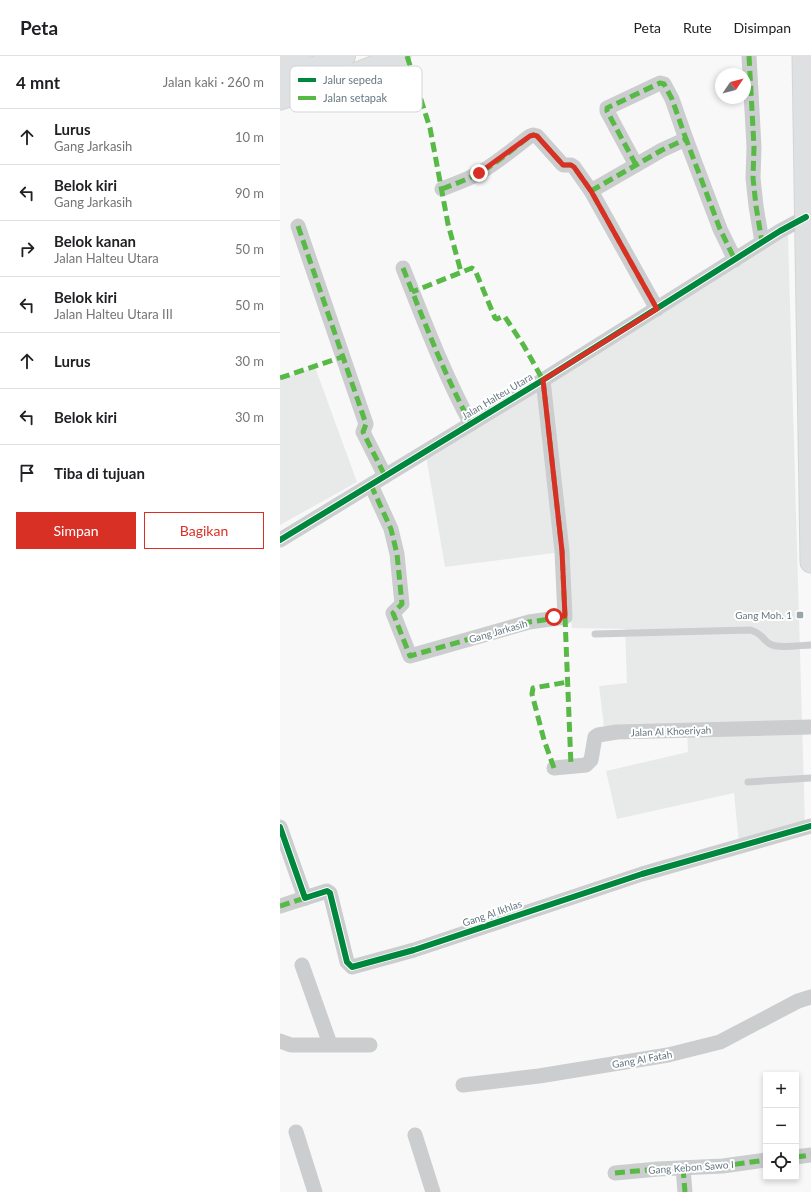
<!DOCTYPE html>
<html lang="id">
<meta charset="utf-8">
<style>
:root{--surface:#fff;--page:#f6f6f6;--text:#202124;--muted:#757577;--line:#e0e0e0;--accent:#d93025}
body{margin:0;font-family:Lato,sans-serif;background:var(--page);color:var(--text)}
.controls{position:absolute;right:12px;bottom:12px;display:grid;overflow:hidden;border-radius:0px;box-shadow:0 2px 6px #0003}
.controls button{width:36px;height:36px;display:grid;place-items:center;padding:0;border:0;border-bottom:1px solid var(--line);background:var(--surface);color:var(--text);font:20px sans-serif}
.compass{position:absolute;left:435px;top:12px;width:36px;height:36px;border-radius:50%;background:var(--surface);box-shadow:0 2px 6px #0003;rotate:55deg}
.stop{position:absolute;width:12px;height:12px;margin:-9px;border:3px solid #d93025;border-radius:50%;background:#fff}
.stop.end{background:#d93025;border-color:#fff;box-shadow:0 1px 4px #0008}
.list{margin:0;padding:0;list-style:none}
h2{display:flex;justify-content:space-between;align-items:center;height:52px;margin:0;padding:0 16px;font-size:17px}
h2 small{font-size:13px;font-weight:400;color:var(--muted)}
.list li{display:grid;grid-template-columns:26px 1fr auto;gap:12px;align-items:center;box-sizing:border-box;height:56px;padding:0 16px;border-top:1px solid var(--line)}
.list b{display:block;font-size:15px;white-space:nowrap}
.list p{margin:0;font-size:13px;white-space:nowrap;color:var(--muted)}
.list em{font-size:13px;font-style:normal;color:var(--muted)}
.actions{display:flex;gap:8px;padding:12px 16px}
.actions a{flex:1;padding:9px 0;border:1px solid var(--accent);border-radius:0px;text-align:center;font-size:14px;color:var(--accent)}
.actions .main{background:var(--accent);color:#fff}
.icon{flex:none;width:22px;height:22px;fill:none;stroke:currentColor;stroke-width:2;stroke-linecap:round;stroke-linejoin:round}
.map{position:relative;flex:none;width:531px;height:1136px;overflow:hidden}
header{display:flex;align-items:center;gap:24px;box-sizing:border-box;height:56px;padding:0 20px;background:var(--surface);border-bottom:1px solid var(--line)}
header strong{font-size:19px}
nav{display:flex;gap:22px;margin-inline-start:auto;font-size:14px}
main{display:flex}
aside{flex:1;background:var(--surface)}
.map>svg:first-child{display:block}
.built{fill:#e8eaea}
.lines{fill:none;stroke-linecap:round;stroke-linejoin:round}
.secondary-casing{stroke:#d4d5d6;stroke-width:23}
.highway-casing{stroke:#d4d5d5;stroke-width:24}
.lane{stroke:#cbcdce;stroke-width:7}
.street{stroke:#cbcdce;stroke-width:15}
.secondary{stroke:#dfe0e1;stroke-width:21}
.highway{stroke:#dfe0e1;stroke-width:22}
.quiet{stroke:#58b947;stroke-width:5;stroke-dasharray:10 5;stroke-linecap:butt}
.cycleway-casing{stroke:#fff;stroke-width:8}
.cycleway{stroke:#00873e;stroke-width:6}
.route{stroke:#d93025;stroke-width:5}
.poi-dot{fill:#99a4ab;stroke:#fff;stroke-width:1.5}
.labels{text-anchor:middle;stroke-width:4;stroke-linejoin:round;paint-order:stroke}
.street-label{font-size:10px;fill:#667781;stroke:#fff}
.poi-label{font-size:10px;fill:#667781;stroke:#fff;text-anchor:end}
.key{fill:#fff;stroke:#d1d6d9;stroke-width:1}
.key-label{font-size:11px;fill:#667781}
</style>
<header>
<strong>Peta</strong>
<nav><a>Peta</a><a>Rute</a><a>Disimpan</a></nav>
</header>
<main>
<aside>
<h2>4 mnt<small>Jalan kaki · 260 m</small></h2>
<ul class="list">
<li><svg class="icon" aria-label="ahead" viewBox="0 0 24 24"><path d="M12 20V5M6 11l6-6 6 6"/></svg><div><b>Lurus</b><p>Gang Jarkasih</p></div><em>10 m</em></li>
<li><svg class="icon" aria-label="left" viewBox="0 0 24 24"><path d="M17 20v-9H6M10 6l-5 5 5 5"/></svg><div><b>Belok kiri</b><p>Gang Jarkasih</p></div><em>90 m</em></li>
<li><svg class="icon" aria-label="right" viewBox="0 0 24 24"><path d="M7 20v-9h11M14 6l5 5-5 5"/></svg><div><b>Belok kanan</b><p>Jalan Halteu Utara</p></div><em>50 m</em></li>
<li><svg class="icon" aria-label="left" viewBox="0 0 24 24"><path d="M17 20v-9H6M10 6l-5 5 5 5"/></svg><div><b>Belok kiri</b><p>Jalan Halteu Utara III</p></div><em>50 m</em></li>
<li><svg class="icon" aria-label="ahead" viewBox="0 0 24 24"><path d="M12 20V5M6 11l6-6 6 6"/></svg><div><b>Lurus</b></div><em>30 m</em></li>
<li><svg class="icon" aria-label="left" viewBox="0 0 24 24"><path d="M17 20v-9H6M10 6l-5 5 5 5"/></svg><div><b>Belok kiri</b></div><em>30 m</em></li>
<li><svg class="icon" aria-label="arrive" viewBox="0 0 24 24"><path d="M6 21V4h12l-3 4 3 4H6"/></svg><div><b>Tiba di tujuan</b></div></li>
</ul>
<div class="actions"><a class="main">Simpan</a><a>Bagikan</a></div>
</aside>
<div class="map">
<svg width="531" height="1136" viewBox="0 0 531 1136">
<rect width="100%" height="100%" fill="#f8f8f8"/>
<g class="built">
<polygon points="508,178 525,769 459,788 454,737 337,763 326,715 408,696 407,677 325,679 319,630 347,627 345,573 292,572 282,496 165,511 146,400"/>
<polygon points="35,311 77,426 0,469 0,323"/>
</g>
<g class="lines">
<g class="secondary-casing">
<g id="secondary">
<polyline points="523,0 531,506"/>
<polyline points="0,10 19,0"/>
<polyline points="0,43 65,22 120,0"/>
</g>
</g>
<g class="highway-casing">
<polyline id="highway" points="0,26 64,0"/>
</g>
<g class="lane">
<path d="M315,578L470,574C484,578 481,583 490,588C498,593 521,589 531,589"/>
<polyline points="468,726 531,722"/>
</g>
<g class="street">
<polyline points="469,0 474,91 473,122 476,150 482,186"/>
<polyline points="356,109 327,55 327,52 380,27 384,28 392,43 406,83"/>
<path d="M162,133C174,128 187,124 199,117C217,107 233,93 250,80L253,79L257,80L283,109H291L294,111L311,135L377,253"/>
<polyline points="311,135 382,94 406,83 440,173 455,204"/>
<polyline points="18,170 86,368 83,376 105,420"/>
<path d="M123,212C144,265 164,318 191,368"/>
<polyline points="91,429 111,473 117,498 122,548 113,557 130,600 249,566 285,561 282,495 263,324"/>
<polyline points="0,484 263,324 500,175 526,161"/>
<polyline points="274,712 306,709 311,704 315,681 318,679 337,676 531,671"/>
<polyline points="0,771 25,842 47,835 50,837 67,906 72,911 134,894 362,818 531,770"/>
<polyline points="0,850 25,842"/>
<polyline points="22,909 50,988"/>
<polyline points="0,985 11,989 90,989"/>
<polyline points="183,1029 259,1020 388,999 440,986 518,945 531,941"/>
<polyline points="16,1076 35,1136"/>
<polyline points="135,1079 153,1136"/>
<polyline points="516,1101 531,1099"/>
<polyline points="403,1112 405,1136"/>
<polyline points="335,1117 378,1113 443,1110 486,1104"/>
</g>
<use href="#secondary" class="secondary"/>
<use href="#highway" class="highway"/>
<g class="quiet">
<polyline points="127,0 150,72 168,168 181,216"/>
<polyline points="469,0 474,91 473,122 476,150 482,186"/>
<polyline points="356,109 327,55 327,52 380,27 384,28 392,43 406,83"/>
<path d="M162,133C174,128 187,124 199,117C217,107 233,93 250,80L253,79L257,80L283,109H291L294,111L311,135L377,253"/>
<polyline points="311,135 382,94 406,83 440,173 455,204"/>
<polyline points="18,170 86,368 83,376 105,420"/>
<path d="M123,212C144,265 164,318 191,368"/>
<polyline points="0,322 62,301"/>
<polyline points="91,429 111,473 117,498 122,548 113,557 130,600 249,566 285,561 282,495 263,324 244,290 225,261 223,260 217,263 215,262 195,214 192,212 132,236"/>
<polyline points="285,561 291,710"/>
<polyline points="274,712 264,684 252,638 253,632 288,626"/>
<polyline points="0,850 25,842"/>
<polyline points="516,1101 531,1099"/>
<polyline points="403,1112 405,1136"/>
<polyline points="335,1117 378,1113 443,1110 486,1104"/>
</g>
<g class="cycleway-casing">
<g id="cycleway">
<polyline points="0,484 263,324 500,175 526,161"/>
<polyline points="0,771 25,842 47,835 50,837 67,906 72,911 134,894 362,818 531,770"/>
</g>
</g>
<use href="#cycleway" class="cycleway"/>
</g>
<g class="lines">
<polyline class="route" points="199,117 250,80 254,79 257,80 283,109 291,109 294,111 311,135 377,253 263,324 282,495 285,560 274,561"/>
</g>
<rect class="poi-dot" x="516" y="555" width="8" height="8" rx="2"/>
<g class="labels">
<g class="street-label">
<text transform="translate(217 340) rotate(-31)" y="4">Jalan Halteu Utara</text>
<text transform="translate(218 575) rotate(-16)" y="4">Gang Jarkasih</text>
<text transform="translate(391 675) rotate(-2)" y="4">Jalan Al Khoeriyah</text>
<text transform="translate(212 857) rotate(-19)" y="4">Gang Al Ikhlas</text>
<text transform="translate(362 1003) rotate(-10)" y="4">Gang Al Fatah</text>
<text transform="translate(411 1111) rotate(-4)" y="4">Gang Kebon Sawo I</text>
</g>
<g class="poi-label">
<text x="512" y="563">Gang Moh. 1</text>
</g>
</g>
<rect x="10" y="10" width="132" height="46" rx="6" class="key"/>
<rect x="18" y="22" width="18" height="4" fill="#00873e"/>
<rect x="18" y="40" width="18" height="4" fill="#58b947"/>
<g class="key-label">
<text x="43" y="28">Jalur sepeda</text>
<text x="43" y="46">Jalan setapak</text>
</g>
</svg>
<div class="controls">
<button>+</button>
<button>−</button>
<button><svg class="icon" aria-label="locate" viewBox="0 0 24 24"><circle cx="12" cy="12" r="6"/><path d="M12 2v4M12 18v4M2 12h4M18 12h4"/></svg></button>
</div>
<svg class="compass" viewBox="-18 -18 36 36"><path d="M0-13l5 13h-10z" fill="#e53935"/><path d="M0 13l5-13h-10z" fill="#757577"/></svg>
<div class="stop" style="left:274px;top:561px"></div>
<div class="stop end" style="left:199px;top:117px"></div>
</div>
</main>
